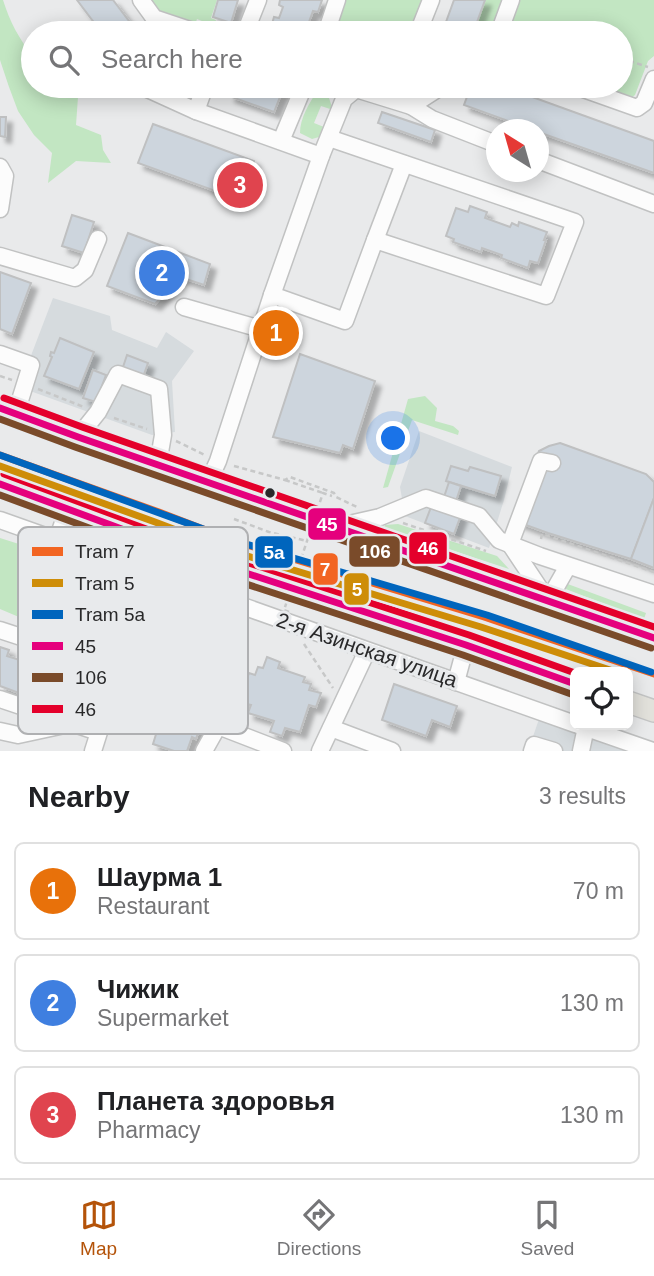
<!DOCTYPE html>
<meta charset="utf-8">
<style>
:root{--surface:#fff;--page:#f2f2f2;--text:#202124;--muted:#757577;--line:#e0e0e0;--accent:#b45309}
body{margin:0;font-family:Helvetica,sans-serif;background:var(--page);color:var(--text)}
.controls{position:absolute;right:21px;bottom:21px;display:grid;overflow:hidden;border-radius:10px;box-shadow:0 4px 18px #0003}
.controls button{width:63px;height:63px;display:grid;place-items:center;padding:0;border:0;border-bottom:2px solid var(--line);background:var(--surface);color:var(--text);font:35px sans-serif}
.compass{position:absolute;left:486px;top:119px;width:63px;height:63px;border-radius:50%;background:var(--surface);box-shadow:0 4px 18px #0003;rotate:323deg}
.you{position:absolute;left:394px;top:439px;width:24px;height:24px;margin:-18px;border:5px solid #fff;border-radius:50%;background:#1a73e8;box-shadow:0 0 0 10px #1a73e833}
.badge{display:grid;place-items:center;width:46px;height:46px;border-radius:50%;background:var(--accent);color:#fff;font-size:23px;font-weight:700}
.pin{position:absolute;translate:-50% -50%;border:4px solid #fff;box-shadow:0 2px 7px #0006}
.list{margin:0;padding:0;list-style:none}
h2{display:flex;justify-content:space-between;align-items:center;height:91px;margin:0;padding:0 28px;font-size:30px}
h2 small{font-size:23px;font-weight:400;color:var(--muted)}
.list li{display:grid;grid-template-columns:46px 1fr auto;gap:21px;align-items:center;box-sizing:border-box;height:98px;margin:0 14px 14px;padding:0 14px;border:2px solid var(--line);border-radius:10px}
.list b{display:block;font-size:26px;white-space:nowrap}
.list p{margin:0;font-size:23px;white-space:nowrap;color:var(--muted)}
.list em{font-size:23px;font-style:normal;color:var(--muted)}
.icon{flex:none;width:38px;height:38px;fill:none;stroke:currentColor;stroke-width:2;stroke-linecap:round;stroke-linejoin:round}
.map{position:relative;flex:none;width:654px;height:751px;overflow:hidden}
.search{position:absolute;background:var(--surface);box-shadow:0 4px 18px #0003;left:21px;right:21px;top:21px;height:77px;display:flex;align-items:center;gap:18px;box-sizing:border-box;padding:0 24px;border-radius:38px;color:var(--muted);font-size:26px}
.sheet{height:427px;background:var(--surface)}
nav{display:flex;justify-content:space-around;align-items:center;box-sizing:border-box;height:98px;border-top:2px solid var(--line);background:var(--surface);font-size:19px;color:var(--muted)}
nav a{display:grid;justify-items:center;gap:4px}
nav .on{color:var(--accent)}
.map>svg:first-child{display:block}
.built{fill:#d6dbde}
.green{fill:#c2e6c2}
.building{fill:#cdd5dd;stroke:#bfc0c1;stroke-width:2;filter:url(#shadow)}
.lines{fill:none;stroke-linecap:round;stroke-linejoin:round}
.minor-casing{stroke:#c1c2c2;stroke-width:19}
.major-casing{stroke:#c4c5c5;stroke-width:24}
.path{stroke:#c7c8c8;stroke-width:2.5;stroke-dasharray:5 3.5;stroke-linecap:butt}
.minor{stroke:#fcfcfc;stroke-width:16}
.major{stroke:#e2e1db;stroke-width:21}
.path-bridge{stroke:#c7c8c8;stroke-width:2.5;stroke-dasharray:5 3.5;stroke-linecap:butt}
.bus-1-casing{stroke:#e8eaec;stroke-width:12}
.bus-2-casing{stroke:#e8eaec;stroke-width:12}
.bus-3-casing{stroke:#e8eaec;stroke-width:12}
.bus-1{stroke:#e5007d;stroke-width:7}
.bus-2{stroke:#7a4b2a;stroke-width:7}
.bus-3{stroke:#e4002b;stroke-width:7}
.tram-1-casing{stroke:#e8eaec;stroke-width:12}
.tram-2-casing{stroke:#e8eaec;stroke-width:12}
.tram-3-casing{stroke:#e8eaec;stroke-width:12}
.tram-1{stroke:#f26522;stroke-width:7}
.tram-2{stroke:#ce8d08;stroke-width:7}
.tram-3{stroke:#0065bd;stroke-width:7}
.bus-dot{fill:#29292a;stroke:#e8eaec;stroke-width:2.5}
.labels{text-anchor:middle;stroke-width:6;stroke-linejoin:round;paint-order:stroke}
.street-label{font-size:21px;fill:#29292a;stroke:#e8eaec}
.key{fill:#e8eaec;stroke:#afb0b2;stroke-width:2}
.key-label{font-size:19px;fill:#29292a}
.line-badge{stroke:#e8eaec;stroke-width:2.5}
.badge-label{font-size:19px;text-anchor:middle;font-weight:bold;fill:#fff}
</style>
<div class="map">
<svg width="654" height="751" viewBox="0 0 654 751">
<defs>
<filter id="shadow"><feDropShadow dx="6" dy="6" stdDeviation="2" flood-color="#0004"/></filter>
</defs>
<rect width="100%" height="100%" fill="#e9eaeb"/>
<g class="built">
<polygon points="53,298 110,316 112,330 157,348 166,332 194,351 172,381 175,432 152,435 19,387"/>
<polygon points="419,431 512,467 504,500 489,548 405,516 400,487"/>
<polygon points="539,719 628,751 528,751"/>
</g>
<g class="green">
<path d="M0,0H3C10,22 19,39 33,56V86H66L78,97L76,125L101,135L103,150L111,163L76,161L48,183L52,153L34,135L18,111L9,87L0,60Z"/>
<polygon points="148,0 217,0 211,18 216,20 214,26 197,19 195,25 156,11"/>
<polygon points="346,0 425,0 412,33 334,33"/>
<polygon points="485,0 502,0 490,33 473,33"/>
<polygon points="516,0 654,0 654,56 648,61 635,95 631,98 614,93 615,86 621,86 621,33 503,33"/>
<path d="M317,91L328,95L333,110L321,106L314,123L324,127L319,137L312,139L300,133C300,118 309,104 317,91Z"/>
<polygon points="425,396 437,408 435,421 453,426 459,431 458,435 412,420 388,487 383,488 408,399"/>
<polygon points="398,524 497,556 509,569 384,528 385,525"/>
<polygon points="0,538 85,565 64,622 40,612 26,620 0,609"/>
<polygon points="565,583 646,613 644,619 563,588"/>
</g>
<g class="building">
<polygon points="77,0 113,0 138,33 102,33"/>
<polygon points="218,0 238,0 231,23 213,17"/>
<polygon points="280,0 322,0 318,12 313,11 305,33 272,33 273,32 270,31 274,17 279,18 283,7 279,5"/>
<polygon points="454,0 485,0 473,33 442,33"/>
<polygon points="233,86 288,86 285,93 282,92 274,112 229,96"/>
<polygon points="471,86 502,86 654,141 654,173 538,132 538,130 533,130 464,105"/>
<polygon points="382,112 435,130 431,142 378,123"/>
<polygon points="0,117 6,117 5,137 0,136"/>
<polygon points="153,124 254,161 240,200 138,163"/>
<polygon points="470,206 487,212 485,218 510,227 512,223 518,226 519,222 547,232 544,240 546,240 538,263 530,261 528,268 501,258 502,255 482,248 481,252 453,242 454,239 446,236 456,208 468,212"/>
<polygon points="72,215 94,222 84,253 62,246"/>
<polygon points="128,233 210,264 204,285 180,277 155,304 107,286"/>
<polygon points="0,272 31,283 12,334 0,329"/>
<polygon points="60,338 94,352 79,389 44,376 52,357 50,356 51,352 54,353"/>
<polygon points="300,354 375,381 353,449 343,445 340,453 273,437"/>
<polygon points="127,355 148,363 143,377 122,370"/>
<polygon points="93,370 106,375 96,402 83,398"/>
<polygon points="560,443 646,474 654,482 654,498 631,559 548,533 512,520 539,451 549,446"/>
<polygon points="451,466 468,471 470,467 501,476 495,496 446,481"/>
<polygon points="449,482 461,486 456,501 465,504 454,534 425,523 436,494 444,497"/>
<polygon points="654,498 654,568 631,559"/>
<polygon points="156,595 217,615 209,637 200,634 198,639 194,638 190,648 195,649 186,676 180,674 174,693 203,703 201,710 205,711 196,739 192,737 187,751 174,751 153,744 157,731 161,732 169,708 165,706 169,692 141,683 146,667 150,668 158,643 154,642 159,627 154,625 156,620 148,617"/>
<polygon points="0,647 9,650 7,656 26,662 27,657 62,668 60,674 78,680 80,676 96,682 87,710 71,705 70,709 45,701 47,696 21,688 19,693 0,686"/>
<polygon points="267,657 280,662 278,668 305,677 303,682 311,684 309,690 321,693 316,707 309,705 300,732 285,728 282,736 270,732 274,721 248,713 251,705 239,702 249,673 255,675 258,667 263,668"/>
<polygon points="394,684 457,706 450,727 432,720 426,736 382,720"/>
</g>
<g class="lines">
<g class="minor-casing">
<g id="minor">
<polyline points="141,0 154,18 199,33"/>
<polyline points="245,33 258,0"/>
<polyline points="326,33 337,0"/>
<polyline points="418,33 431,0"/>
<polyline points="499,33 511,0"/>
<polyline points="141,86 196,111"/>
<polyline points="205,86 196,111 321,156"/>
<polyline points="575,86 637,108 644,103 654,79"/>
<polyline points="411,106 442,86"/>
<polyline points="281,141 304,86"/>
<polyline points="538,160 654,204"/>
<polyline points="0,167 5,176 0,209"/>
<polyline points="375,240 404,164"/>
<polyline points="0,256 75,278 85,270 98,239"/>
<polyline points="272,295 345,321 375,240 546,296 575,222 329,138"/>
<polyline points="184,307 261,329"/>
<polyline points="0,354 31,365 16,413"/>
<polyline points="78,437 98,412 118,374 159,389 163,435 158,464"/>
<polyline points="208,483 218,461 272,295 321,156 344,99 356,89 411,106 432,119 496,144"/>
<polyline points="0,520 575,724"/>
<polyline points="336,527 380,517 426,498 479,516 499,540 540,556 654,594"/>
<polyline points="57,540 68,508"/>
<polyline points="510,544 548,601 568,566"/>
<polyline points="510,544 541,461 552,463"/>
<polyline points="0,630 119,669 142,587 129,565"/>
<polyline points="456,682 466,645"/>
<polyline points="0,699 98,732"/>
<polyline points="578,725 653,751"/>
<polyline points="218,726 219,675 237,605"/>
<polyline points="331,728 392,751"/>
<polyline points="0,731 18,735 69,724"/>
<polyline points="93,751 119,669"/>
<polyline points="204,751 218,726 283,751"/>
<polyline points="320,751 367,651"/>
<polyline points="532,751 534,745 554,751"/>
<polyline points="581,751 586,727"/>
</g>
</g>
<g class="major-casing">
<g id="major">
<polyline points="0,408 78,437 654,638"/>
<polyline points="0,484 200,558 466,645 575,684"/>
<polyline points="628,702 654,711"/>
</g>
</g>
<g class="path">
<polyline points="621,58 648,67"/>
<polyline points="0,376 12,380"/>
<polyline points="38,389 84,407"/>
<polyline points="114,418 147,429"/>
<polyline points="176,441 205,455"/>
<polyline points="234,466 285,480 290,477 334,493 336,497 357,507"/>
<polyline points="285,480 323,493"/>
<polyline points="234,519 269,532 307,541"/>
<polyline points="403,523 486,551"/>
<polyline points="541,539 542,534 654,572"/>
<polyline points="225,544 298,568"/>
<polyline points="304,644 333,688"/>
</g>
<use href="#minor" class="minor"/>
<use href="#major" class="major"/>
<polyline class="path-bridge" points="289,612 284,610 323,493 332,496"/>
<g class="bus-1-casing">
<g id="bus-1">
<polyline points="0,408 78,437 654,638"/>
<polyline points="0,484 200,558 466,645 575,684"/>
</g>
</g>
<g class="bus-2-casing">
<g id="bus-2">
<polyline points="0,419 75,447 651,648"/>
<polyline points="0,495 197,568 463,655 571,694"/>
</g>
</g>
<g class="bus-3-casing">
<g id="bus-3">
<polyline points="4,398 82,427 654,627"/>
<polyline points="4,474 203,548 469,635 575,673"/>
</g>
</g>
<use href="#bus-1" class="bus-1"/>
<use href="#bus-2" class="bus-2"/>
<use href="#bus-3" class="bus-3"/>
<g class="tram-1-casing">
<polyline id="tram-1" points="0,455 159,512 237,542 484,617 654,674"/>
</g>
<g class="tram-2-casing">
<polyline id="tram-2" points="0,466 155,522 234,552 481,627 616,672"/>
</g>
<g class="tram-3-casing">
<polyline id="tram-3" points="0,455 239,542 487,615 651,672"/>
</g>
<use href="#tram-1" class="tram-1"/>
<use href="#tram-2" class="tram-2"/>
<use href="#tram-3" class="tram-3"/>
</g>
<circle class="bus-dot" cx="270" cy="493" r="6"/>
<g class="labels">
<g class="street-label">
<text transform="translate(367 650) rotate(19)" y="7">2-я Азинская улица</text>
</g>
</g>
<rect x="18" y="527" width="230" height="207" rx="10" class="key"/>
<rect x="32" y="547" width="31" height="9" fill="#f26522"/>
<rect x="32" y="579" width="31" height="8" fill="#ce8d08"/>
<rect x="32" y="610" width="31" height="9" fill="#0065bd"/>
<rect x="32" y="642" width="31" height="8" fill="#e5007d"/>
<rect x="32" y="673" width="31" height="9" fill="#7a4b2a"/>
<rect x="32" y="705" width="31" height="8" fill="#e4002b"/>
<g class="key-label">
<text x="75" y="558">Tram 7</text>
<text x="75" y="590">Tram 5</text>
<text x="75" y="621">Tram 5а</text>
<text x="75" y="653">45</text>
<text x="75" y="684">106</text>
<text x="75" y="716">46</text>
</g>
<g class="line-badge">
<rect x="307" y="507" width="40" height="34" rx="7" fill="#e5007d"/>
<rect x="408" y="531" width="40" height="34" rx="7" fill="#e4002b"/>
<rect x="348" y="535" width="53" height="33" rx="7" fill="#7a4b2a"/>
<rect x="254" y="535" width="40" height="34" rx="7" fill="#0065bd"/>
<rect x="312" y="552" width="27" height="34" rx="7" fill="#f26522"/>
<rect x="343" y="572" width="27" height="34" rx="7" fill="#ce8d08"/>
</g>
<g class="badge-label">
<text x="327" y="531">45</text>
<text x="428" y="555">46</text>
<text x="375" y="558">106</text>
<text x="274" y="559">5а</text>
<text x="325" y="576">7</text>
<text x="357" y="596">5</text>
</g>
</svg>
<div class="controls">
<button><svg class="icon" aria-label="locate" viewBox="0 0 24 24"><circle cx="12" cy="12" r="6"/><path d="M12 2v4M12 18v4M2 12h4M18 12h4"/></svg></button>
</div>
<svg class="compass" viewBox="-18 -18 36 36"><path d="M0-13l5 13h-10z" fill="#e53935"/><path d="M0 13l5-13h-10z" fill="#757577"/></svg>
<div class="you"></div>
<div class="pin badge" style="left:276px;top:333px;background:#e8710a">1</div>
<div class="pin badge" style="left:162px;top:273px;background:#3f7fe0">2</div>
<div class="pin badge" style="left:240px;top:185px;background:#e0444e">3</div>
<div class="search"><svg class="icon" aria-label="search" viewBox="0 0 24 24"><circle cx="10" cy="10" r="6"/><path d="M15 15l6 6"/></svg>Search here</div>
</div>
<section class="sheet">
<h2>Nearby<small>3 results</small></h2>
<ul class="list">
<li><span class="badge" style="background:#e8710a">1</span><div><b>Шаурма 1</b><p>Restaurant</p></div><em>70 m</em></li>
<li><span class="badge" style="background:#3f7fe0">2</span><div><b>Чижик</b><p>Supermarket</p></div><em>130 m</em></li>
<li><span class="badge" style="background:#e0444e">3</span><div><b>Планета здоровья</b><p>Pharmacy</p></div><em>130 m</em></li>
</ul>
</section>
<nav>
<a class="on"><svg class="icon" aria-label="map" viewBox="0 0 24 24"><path d="M3 6l6-2 6 2 6-2v14l-6 2-6-2-6 2zM9 4v14M15 6v14"/></svg>Map</a>
<a><svg class="icon" aria-label="directions" viewBox="0 0 24 24"><path d="M12 3l9 9-9 9-9-9zM9 14v-3h6M13 9l2 2-2 2"/></svg>Directions</a>
<a><svg class="icon" aria-label="saved" viewBox="0 0 24 24"><path d="M7 4h10v16l-5-4-5 4z"/></svg>Saved</a>
</nav>
